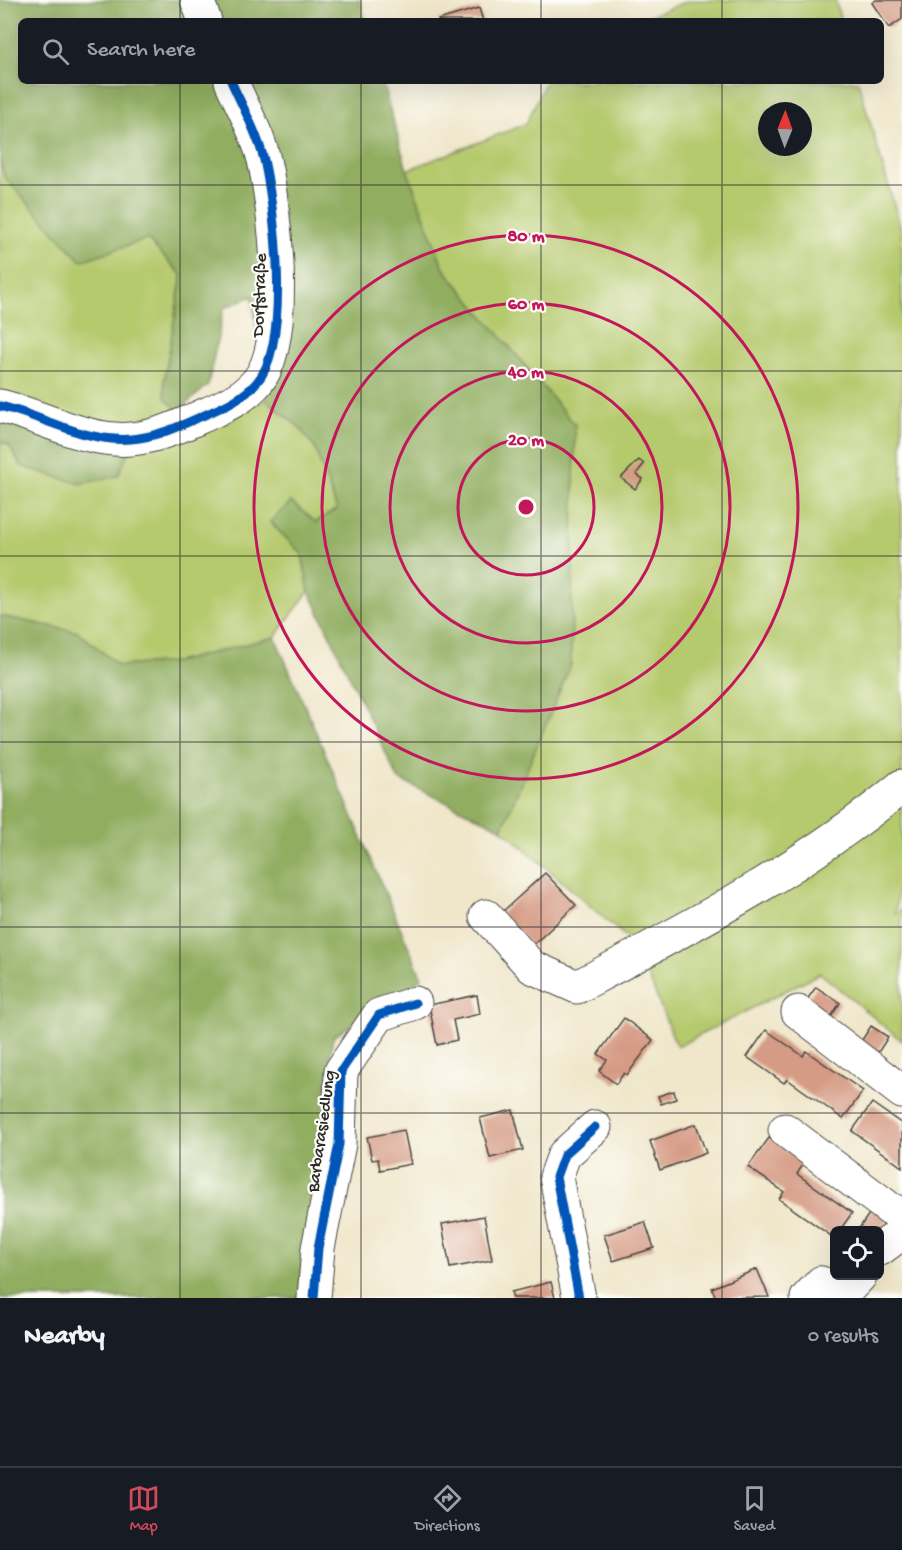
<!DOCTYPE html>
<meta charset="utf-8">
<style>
:root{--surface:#171b24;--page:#20242c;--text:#f1f3f6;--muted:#9ea1a6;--line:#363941;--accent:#d1495b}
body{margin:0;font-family:"Gochi Hand",sans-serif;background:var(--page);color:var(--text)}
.controls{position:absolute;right:18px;bottom:18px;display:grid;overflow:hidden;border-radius:9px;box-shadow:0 6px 24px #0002}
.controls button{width:54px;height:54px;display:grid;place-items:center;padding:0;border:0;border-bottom:2px solid var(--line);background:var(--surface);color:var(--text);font:30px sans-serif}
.compass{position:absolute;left:758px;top:102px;width:54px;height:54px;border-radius:50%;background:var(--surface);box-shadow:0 6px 24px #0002;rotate:1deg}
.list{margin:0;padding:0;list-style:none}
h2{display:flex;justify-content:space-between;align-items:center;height:78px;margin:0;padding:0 24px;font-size:26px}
h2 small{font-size:20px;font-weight:400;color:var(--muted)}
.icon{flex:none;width:33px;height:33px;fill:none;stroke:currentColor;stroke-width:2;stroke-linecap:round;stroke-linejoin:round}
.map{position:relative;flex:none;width:902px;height:1298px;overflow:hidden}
.search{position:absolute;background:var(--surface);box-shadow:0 6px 24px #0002;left:18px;right:18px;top:18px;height:66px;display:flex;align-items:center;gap:15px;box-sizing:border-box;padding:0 21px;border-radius:9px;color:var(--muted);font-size:22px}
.sheet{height:168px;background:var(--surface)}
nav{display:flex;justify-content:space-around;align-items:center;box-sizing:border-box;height:84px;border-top:2px solid var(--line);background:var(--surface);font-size:16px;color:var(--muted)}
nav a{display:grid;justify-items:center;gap:3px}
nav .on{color:var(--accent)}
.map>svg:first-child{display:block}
.green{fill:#b5c96d;stroke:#707a4c;stroke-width:1.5;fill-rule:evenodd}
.forest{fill:#90ad60;stroke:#5e6c46;stroke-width:1.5}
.building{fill:#d69b85}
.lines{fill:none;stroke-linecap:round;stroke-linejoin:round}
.minor-casing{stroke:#494743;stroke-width:35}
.minor{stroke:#fff;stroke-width:33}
.cycleway-casing{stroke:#fdfcf7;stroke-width:13}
.cycleway{stroke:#0057b8;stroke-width:9}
.grid{fill:none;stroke:#2b2b2b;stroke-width:1.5;stroke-opacity:0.55}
.ring{fill:none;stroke:#c2185b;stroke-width:3}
.labels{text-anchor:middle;stroke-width:4.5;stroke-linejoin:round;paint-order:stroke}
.street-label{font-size:18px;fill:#2b2b2b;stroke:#fdfcf7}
.centre{fill:#c2185b;stroke:#fdfcf7;stroke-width:3}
.ring-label{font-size:18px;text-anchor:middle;font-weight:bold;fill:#c2185b;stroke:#fdfcf7;stroke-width:4.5;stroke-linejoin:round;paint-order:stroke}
</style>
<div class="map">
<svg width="902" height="1298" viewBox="0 0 902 1298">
<rect width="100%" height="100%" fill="#fdfcf7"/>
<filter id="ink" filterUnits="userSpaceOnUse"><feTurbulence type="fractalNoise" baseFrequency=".0167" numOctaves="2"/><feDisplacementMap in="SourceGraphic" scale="12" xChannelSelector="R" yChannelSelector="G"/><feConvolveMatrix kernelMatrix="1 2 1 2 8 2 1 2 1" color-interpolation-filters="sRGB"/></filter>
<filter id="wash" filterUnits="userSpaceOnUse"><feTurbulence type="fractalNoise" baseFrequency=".008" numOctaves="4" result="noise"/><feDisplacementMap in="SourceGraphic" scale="24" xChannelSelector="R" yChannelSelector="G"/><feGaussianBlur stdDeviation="1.35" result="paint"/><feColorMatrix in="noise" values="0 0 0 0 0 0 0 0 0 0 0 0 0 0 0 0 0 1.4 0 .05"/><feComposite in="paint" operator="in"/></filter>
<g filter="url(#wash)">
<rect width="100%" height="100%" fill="#f0e7cb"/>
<g class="green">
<polygon points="690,0 835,0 841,21 637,21"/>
<path d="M546,81H858L902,232V860L895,914L902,909V1041L820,973L677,1047L636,946L502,829L571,664L575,425L444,269L407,170L526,124ZM767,111H803V147H767Z"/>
<polygon points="0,160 5,178 147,239 182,275 164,381 178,411 159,422 110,430 0,398"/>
<polygon points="266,400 299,427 315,448 337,510 316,522 270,522 302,554 309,591 275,637 176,662 119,666 78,632 0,616 0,441 9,445 21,466 129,451"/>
</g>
<g class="forest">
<polygon points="0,0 360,0 365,21 21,21 21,81 382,81 407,170 444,269 575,425 571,664 502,829 398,779 309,591 302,554 270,522 291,502 316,522 337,509 315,448 299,427 266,400 252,296 224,308 208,385 178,411 165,398 164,381 182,275 147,239 81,261 5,178 0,160"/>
<polygon points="0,420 129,451 118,476 80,484 21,466 9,445 0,441"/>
<polygon points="0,616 78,632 119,666 176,662 275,637 422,978 333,1037 299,1298 0,1298"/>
</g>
<g id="blocks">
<g class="building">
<polygon points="876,0 902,0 902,19 889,28 872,3"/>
<polygon points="479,8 483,21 438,21 438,20"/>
<polygon points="639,460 644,464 636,474 643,479 635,489 621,478"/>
<polygon points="545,873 576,905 532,946 501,913"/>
<polygon points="816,987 840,1003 829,1020 804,1004"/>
<polygon points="477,995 480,1014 453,1020 457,1040 437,1045 429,1005"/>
<polygon points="624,1018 653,1040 627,1075 624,1073 616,1084 599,1071 607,1060 598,1054"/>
<polygon points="871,1026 888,1037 877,1054 860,1043"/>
<polygon points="766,1030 803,1056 806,1051 863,1091 843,1119 787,1079 784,1083 747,1057"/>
<polygon points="674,1091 676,1099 661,1104 658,1096"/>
<polygon points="872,1103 902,1124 902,1167 852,1131"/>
<polygon points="513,1110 523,1150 490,1158 480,1118"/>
<polygon points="696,1124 706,1153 660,1170 650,1141"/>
<polygon points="404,1130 411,1164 380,1170 378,1159 372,1160 367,1137"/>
<polygon points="769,1138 804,1163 797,1174 852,1213 840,1230 834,1230 834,1238 779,1199 784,1192 748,1167"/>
<polygon points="873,1208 888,1219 880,1230 858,1230"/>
<polygon points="484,1216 492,1260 450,1268 442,1224"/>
<polygon points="645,1222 654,1248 613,1261 604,1235"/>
<polygon points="757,1269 769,1297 716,1298 712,1288"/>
<polygon points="551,1282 555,1298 513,1298 511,1292"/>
</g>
</g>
</g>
<g filter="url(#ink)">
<use href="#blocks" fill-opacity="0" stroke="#494743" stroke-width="1.5"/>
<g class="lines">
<g class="minor-casing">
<g id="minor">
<polyline points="197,0 205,21"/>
<path d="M0,406C42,416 87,443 131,439C156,437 178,427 200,417C220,408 243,399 257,382C291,343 275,209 264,160C258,134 242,106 231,81"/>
<path d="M486,916L532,967L577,987C690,927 804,868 902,786"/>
<polyline points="798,1012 902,1092"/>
<polyline points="785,1130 890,1209 902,1214"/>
<polyline points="880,1249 902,1233"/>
<polyline points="314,1298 318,1248 339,1144 341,1071 379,1015 415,1003"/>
<polyline points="579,1298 556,1177 564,1155 595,1127"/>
<polyline points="807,1298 821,1283 846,1291 860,1276"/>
</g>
</g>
<use href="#minor" class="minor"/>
<g class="cycleway-casing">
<g id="cycleway">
<path d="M0,406C42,416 87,443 131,439C156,437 178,427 200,417C220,408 243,399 257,382C291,343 275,209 264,160C258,134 242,106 231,81"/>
<polyline points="314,1298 318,1248 339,1144 341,1071 379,1015 415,1003"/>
<polyline points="579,1298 556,1177 564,1155 595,1127"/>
</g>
</g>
<use href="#cycleway" class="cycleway"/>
</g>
</g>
<path class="grid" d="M180,0V21M361,0V21M541,0V21M722,0V21M180,81V1298M361,81V1298M541,81V1298M722,81V1298M0,185H902M0,371H902M0,556H902M0,742H902M0,927H902M0,1113H902"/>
<g class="ring">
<circle cx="526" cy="507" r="68"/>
<circle cx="526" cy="507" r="136"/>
<circle cx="526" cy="507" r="204"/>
<circle cx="526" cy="507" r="272"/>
</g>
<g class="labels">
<g class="street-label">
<text transform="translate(258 295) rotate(-88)" y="6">Dorfstraße</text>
<text transform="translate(320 1131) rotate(-82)" y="6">Barbarasiedlung</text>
</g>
</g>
<circle cx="526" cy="507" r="9" class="centre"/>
<g class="ring-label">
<text x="526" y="241">80 m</text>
<text x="526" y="309">60 m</text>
<text x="526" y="377">40 m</text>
<text x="526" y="445">20 m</text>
</g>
</svg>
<div class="controls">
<button><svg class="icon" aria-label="locate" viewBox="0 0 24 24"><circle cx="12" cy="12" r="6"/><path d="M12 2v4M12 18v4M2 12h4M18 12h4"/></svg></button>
</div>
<svg class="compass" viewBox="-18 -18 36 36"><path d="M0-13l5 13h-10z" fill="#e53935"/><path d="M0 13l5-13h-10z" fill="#9ea1a6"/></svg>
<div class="search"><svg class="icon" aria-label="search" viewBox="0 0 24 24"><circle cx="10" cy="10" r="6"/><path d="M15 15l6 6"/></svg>Search here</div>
</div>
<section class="sheet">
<h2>Nearby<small>0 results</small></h2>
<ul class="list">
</ul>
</section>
<nav>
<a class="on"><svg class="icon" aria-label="map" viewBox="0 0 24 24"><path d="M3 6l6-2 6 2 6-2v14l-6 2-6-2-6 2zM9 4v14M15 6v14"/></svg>Map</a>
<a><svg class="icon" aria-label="directions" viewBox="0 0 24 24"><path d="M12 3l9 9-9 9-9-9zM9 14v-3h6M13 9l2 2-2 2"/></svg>Directions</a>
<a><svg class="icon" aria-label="saved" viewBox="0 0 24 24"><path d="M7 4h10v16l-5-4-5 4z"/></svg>Saved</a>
</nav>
